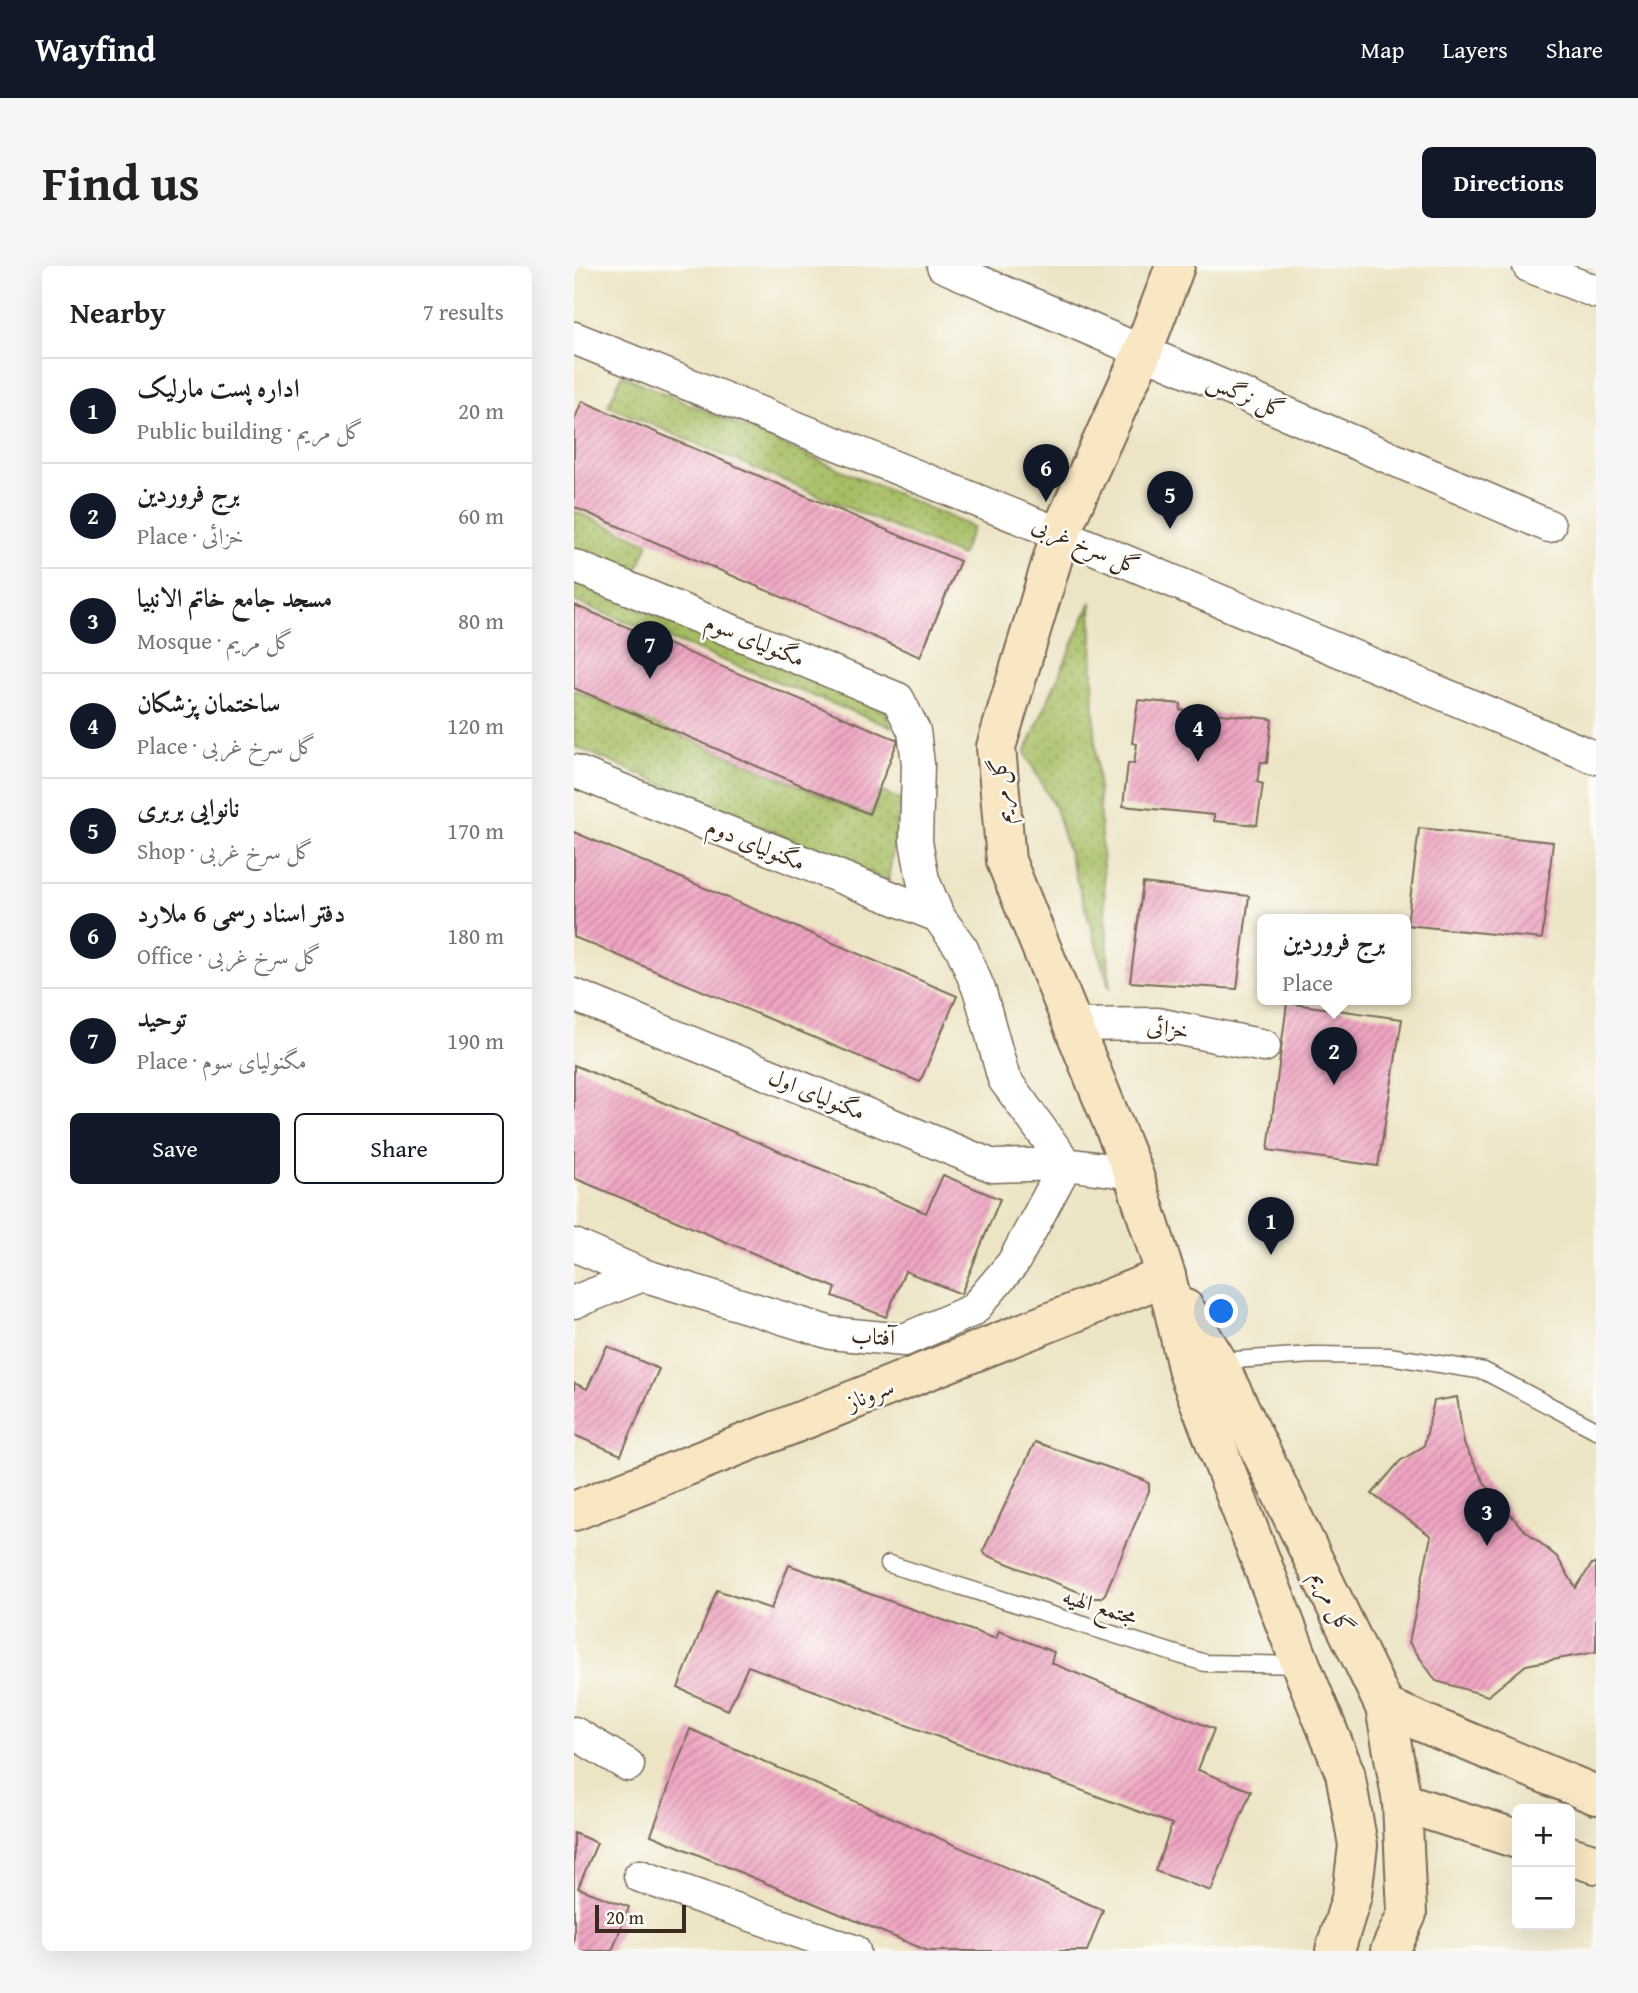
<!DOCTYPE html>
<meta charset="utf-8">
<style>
:root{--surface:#fff;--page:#f6f6f6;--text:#222;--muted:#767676;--line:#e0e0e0;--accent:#111827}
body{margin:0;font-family:"Gentium Book Plus",Amiri,serif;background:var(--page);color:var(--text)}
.controls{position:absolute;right:21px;bottom:21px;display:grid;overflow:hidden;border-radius:10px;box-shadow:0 7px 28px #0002}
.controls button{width:63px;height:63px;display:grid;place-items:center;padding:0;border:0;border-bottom:2px solid var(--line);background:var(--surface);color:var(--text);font:35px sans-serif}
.scale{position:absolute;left:21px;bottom:18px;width:91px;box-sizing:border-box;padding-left:7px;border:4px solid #3b2a1e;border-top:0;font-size:19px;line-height:24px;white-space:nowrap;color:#3b2a1e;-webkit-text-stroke:5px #fdfcf7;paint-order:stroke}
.you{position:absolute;left:648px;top:1046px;width:24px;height:24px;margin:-18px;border:5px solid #fff;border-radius:50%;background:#1a73e8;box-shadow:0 0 0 10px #1a73e833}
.badge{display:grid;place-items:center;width:46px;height:46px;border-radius:50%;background:var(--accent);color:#fff;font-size:23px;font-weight:700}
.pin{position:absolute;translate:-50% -58px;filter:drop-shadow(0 2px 4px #0008)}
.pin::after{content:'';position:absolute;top:37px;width:24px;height:21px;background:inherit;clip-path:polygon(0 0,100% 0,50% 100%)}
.popup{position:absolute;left:683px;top:648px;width:154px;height:91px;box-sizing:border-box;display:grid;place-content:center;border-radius:10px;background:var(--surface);filter:drop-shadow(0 2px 5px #0005);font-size:23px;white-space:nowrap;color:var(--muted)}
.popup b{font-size:26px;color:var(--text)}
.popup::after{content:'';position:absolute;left:50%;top:100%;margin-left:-14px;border:14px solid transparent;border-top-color:var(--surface)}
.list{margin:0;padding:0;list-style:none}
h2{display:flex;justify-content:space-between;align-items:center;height:91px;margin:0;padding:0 28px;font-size:30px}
h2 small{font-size:23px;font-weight:400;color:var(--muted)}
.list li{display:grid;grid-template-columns:46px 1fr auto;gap:21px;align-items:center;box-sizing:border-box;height:105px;padding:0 28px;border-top:2px solid var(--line)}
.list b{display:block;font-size:26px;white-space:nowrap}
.list p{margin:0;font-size:23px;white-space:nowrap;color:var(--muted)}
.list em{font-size:23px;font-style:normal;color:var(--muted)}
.actions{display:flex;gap:14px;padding:21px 28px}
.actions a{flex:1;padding:16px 0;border:2px solid var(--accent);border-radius:10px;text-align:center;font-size:24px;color:var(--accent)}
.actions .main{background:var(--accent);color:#fff}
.map{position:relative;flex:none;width:1022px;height:1685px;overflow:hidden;border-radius:10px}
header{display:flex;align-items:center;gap:42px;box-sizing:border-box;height:98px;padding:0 35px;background:var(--accent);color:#fff}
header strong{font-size:33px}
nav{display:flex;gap:38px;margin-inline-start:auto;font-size:24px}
.intro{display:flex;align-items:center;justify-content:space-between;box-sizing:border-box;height:168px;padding:0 42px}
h1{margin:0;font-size:49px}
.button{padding:18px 32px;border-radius:10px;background:var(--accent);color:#fff;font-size:24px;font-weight:700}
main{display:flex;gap:42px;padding:0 42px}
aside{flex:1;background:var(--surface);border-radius:10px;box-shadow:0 7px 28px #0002}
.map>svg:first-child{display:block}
.grass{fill:url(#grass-dots);stroke:#707440;stroke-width:2}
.building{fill:url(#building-hatch)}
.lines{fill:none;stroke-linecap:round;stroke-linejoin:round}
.lane-casing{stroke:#796b58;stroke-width:19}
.street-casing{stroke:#796b58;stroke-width:35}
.secondary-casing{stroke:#796b58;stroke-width:42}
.lane{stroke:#fff;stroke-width:16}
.street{stroke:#fff;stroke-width:32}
.secondary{stroke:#f9e7c3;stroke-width:38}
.labels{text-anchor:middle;stroke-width:5;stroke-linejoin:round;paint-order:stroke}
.street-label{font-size:23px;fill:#3b2a1e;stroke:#fdfcf7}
</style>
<header>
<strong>Wayfind</strong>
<nav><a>Map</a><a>Layers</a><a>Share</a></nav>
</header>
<div class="intro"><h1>Find us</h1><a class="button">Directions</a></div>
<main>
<aside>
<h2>Nearby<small>7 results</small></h2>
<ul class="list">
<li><span class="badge">1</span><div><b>اداره پست مارلیک</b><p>Public building · گل مریم</p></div><em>20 m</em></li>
<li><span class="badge">2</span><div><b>برج فروردین</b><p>Place · خزائی</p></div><em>60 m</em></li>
<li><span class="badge">3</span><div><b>مسجد جامع خاتم الانبیا</b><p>Mosque · گل مریم</p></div><em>80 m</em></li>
<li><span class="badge">4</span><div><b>ساختمان پزشکان</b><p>Place · گل سرخ غربی</p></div><em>120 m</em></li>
<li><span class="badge">5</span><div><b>نانوایی بربری</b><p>Shop · گل سرخ غربی</p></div><em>170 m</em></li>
<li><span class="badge">6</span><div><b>دفتر اسناد رسمی 6 ملارد</b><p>Office · گل سرخ غربی</p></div><em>180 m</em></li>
<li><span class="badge">7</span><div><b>توحید</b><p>Place · مگنولیای سوم</p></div><em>190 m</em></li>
</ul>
<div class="actions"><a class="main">Save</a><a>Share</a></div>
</aside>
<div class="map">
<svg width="1022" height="1685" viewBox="0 0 1022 1685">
<defs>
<pattern id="grass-dots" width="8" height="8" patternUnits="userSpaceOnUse" patternTransform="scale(1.75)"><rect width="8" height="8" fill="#a5bd62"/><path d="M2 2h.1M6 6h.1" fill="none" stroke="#889a50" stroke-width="1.8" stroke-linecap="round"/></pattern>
<pattern id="building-hatch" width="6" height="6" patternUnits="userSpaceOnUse" patternTransform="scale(1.75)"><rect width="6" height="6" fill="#efa5c2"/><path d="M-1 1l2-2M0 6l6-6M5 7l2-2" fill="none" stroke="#c3879d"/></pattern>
</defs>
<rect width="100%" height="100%" fill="#fdfcf7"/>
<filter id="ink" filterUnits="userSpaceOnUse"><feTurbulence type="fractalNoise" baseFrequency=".0143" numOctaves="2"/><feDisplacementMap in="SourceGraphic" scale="14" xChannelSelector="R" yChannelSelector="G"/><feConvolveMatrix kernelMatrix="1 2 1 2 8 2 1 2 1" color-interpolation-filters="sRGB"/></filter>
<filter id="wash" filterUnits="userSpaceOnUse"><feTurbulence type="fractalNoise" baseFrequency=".00686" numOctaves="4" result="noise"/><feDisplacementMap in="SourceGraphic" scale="28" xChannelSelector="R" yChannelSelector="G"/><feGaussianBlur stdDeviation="1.57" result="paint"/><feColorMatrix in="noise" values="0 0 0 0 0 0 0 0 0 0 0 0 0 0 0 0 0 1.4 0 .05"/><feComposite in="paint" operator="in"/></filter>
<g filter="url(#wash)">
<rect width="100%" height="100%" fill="#ede4c5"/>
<g class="grass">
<polygon points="48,109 399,261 387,290 34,140"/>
<polygon points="0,245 75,277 55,323 0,300"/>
<polygon points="0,316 311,444 317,461 0,335"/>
<polygon points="517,336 520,446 536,724 481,542 451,487"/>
<polygon points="0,424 296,550 306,525 327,534 314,615 0,480"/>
</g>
<g id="blocks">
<g class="building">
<polygon points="8,135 386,295 346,391 0,241 0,155"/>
<polygon points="0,339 324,474 295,548 0,422"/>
<polygon points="564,434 607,438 606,444 698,453 693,497 687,496 683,516 689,518 683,559 640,555 640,549 549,540 554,497 560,497 563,478 558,477"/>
<polygon points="845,562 979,576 968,673 833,659"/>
<polygon points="0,566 383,730 346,816 0,671"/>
<polygon points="569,617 675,630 663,723 556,716"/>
<polygon points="713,737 828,753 804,900 694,884"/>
<polygon points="0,799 352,947 369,909 426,933 387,1028 331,1005 312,1051 259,1030 262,1022 0,912"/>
<polygon points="33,1080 85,1103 47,1189 0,1169 0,1117 13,1123"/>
<polygon points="883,1131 890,1178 911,1218 947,1261 983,1291 1002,1322 1018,1298 1022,1297 1022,1386 952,1399 914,1430 862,1415 835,1376 857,1270 798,1228 826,1195 850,1180 860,1135"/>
<polygon points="461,1176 570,1214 575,1218 575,1225 531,1328 527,1332 520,1332 412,1289 409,1285"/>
<polygon points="215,1299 422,1373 425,1365 480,1386 477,1397 640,1463 624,1504 677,1525 637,1625 581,1605 598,1558 174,1400 154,1444 104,1422 143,1324 197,1343"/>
<polygon points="116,1463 529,1644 513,1685 354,1685 77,1569"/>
<polygon points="0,1567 23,1577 4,1622 55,1641 38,1685 0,1685"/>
</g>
</g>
</g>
<g filter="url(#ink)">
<use href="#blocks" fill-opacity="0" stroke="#796b58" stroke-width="2"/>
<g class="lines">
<g class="lane-casing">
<g id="lane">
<polyline points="645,1095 739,1089 815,1090 910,1105 1022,1164"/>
<polyline points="315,1298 631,1397 727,1399"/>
</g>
</g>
<g class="street-casing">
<g id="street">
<polyline points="369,0 975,260"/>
<polyline points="955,0 1022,26"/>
<polyline points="0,72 486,268 1022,492"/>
<polyline points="0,300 324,433 340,465 344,498 342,575 349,614 364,650 388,683 406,726 430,813 492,898"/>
<polyline points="0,505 364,650"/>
<polyline points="0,729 419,900 492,898 559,907"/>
<polyline points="497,759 583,758 690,780"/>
<polyline points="0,979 69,1009 257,1067 330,1074 399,1044 439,997 492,898"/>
<polyline points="0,1036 69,1009"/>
<polyline points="0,1467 54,1499"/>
<polyline points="66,1610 280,1685"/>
</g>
</g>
<g class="secondary-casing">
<g id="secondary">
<polyline points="601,0 569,85 486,268 422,481 432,595 559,907 592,1010 614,1106 727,1399 771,1507 784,1579 778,1629 761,1685"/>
<polyline points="611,1043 643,1095 811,1441 828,1536 833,1648 816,1685"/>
<polyline points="0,1245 592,1010"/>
<polyline points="811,1441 1022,1529"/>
<polyline points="828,1536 943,1573"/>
<polyline points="996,1590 1022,1598"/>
</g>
</g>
<use href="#lane" class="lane"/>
<use href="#street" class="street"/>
<use href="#secondary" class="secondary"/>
</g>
</g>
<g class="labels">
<g class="street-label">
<text transform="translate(672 129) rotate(23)" y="8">گل نرگس</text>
<text transform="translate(512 279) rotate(23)" y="8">گل سرخ غربی</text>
<text transform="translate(181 374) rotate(22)" y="8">مگنولیای سوم</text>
<text transform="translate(426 525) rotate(-95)" y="8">گل مریم</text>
<text transform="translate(182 578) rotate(22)" y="8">مگنولیای دوم</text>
<text transform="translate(594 762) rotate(8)" y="8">خزائی</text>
<text transform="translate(243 828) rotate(22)" y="8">مگنولیای اول</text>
<text transform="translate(299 1070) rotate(4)" y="8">آفتاب</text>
<text transform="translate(296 1128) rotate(-22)" y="8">سروناز</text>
<text transform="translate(759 1336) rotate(64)" y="8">گل مریم</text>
<text transform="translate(526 1340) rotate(17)" y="8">مجتمع الهیه</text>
</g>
</g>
</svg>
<div class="controls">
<button>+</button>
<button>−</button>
</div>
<div class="scale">20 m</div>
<div class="you"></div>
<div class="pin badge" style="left:697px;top:989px">1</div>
<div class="pin badge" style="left:760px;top:819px">2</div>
<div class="popup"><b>برج فروردین</b>Place</div>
<div class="pin badge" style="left:913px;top:1280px">3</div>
<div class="pin badge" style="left:624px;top:496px">4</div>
<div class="pin badge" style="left:596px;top:263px">5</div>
<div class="pin badge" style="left:472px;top:236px">6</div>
<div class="pin badge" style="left:76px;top:413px">7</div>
</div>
</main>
